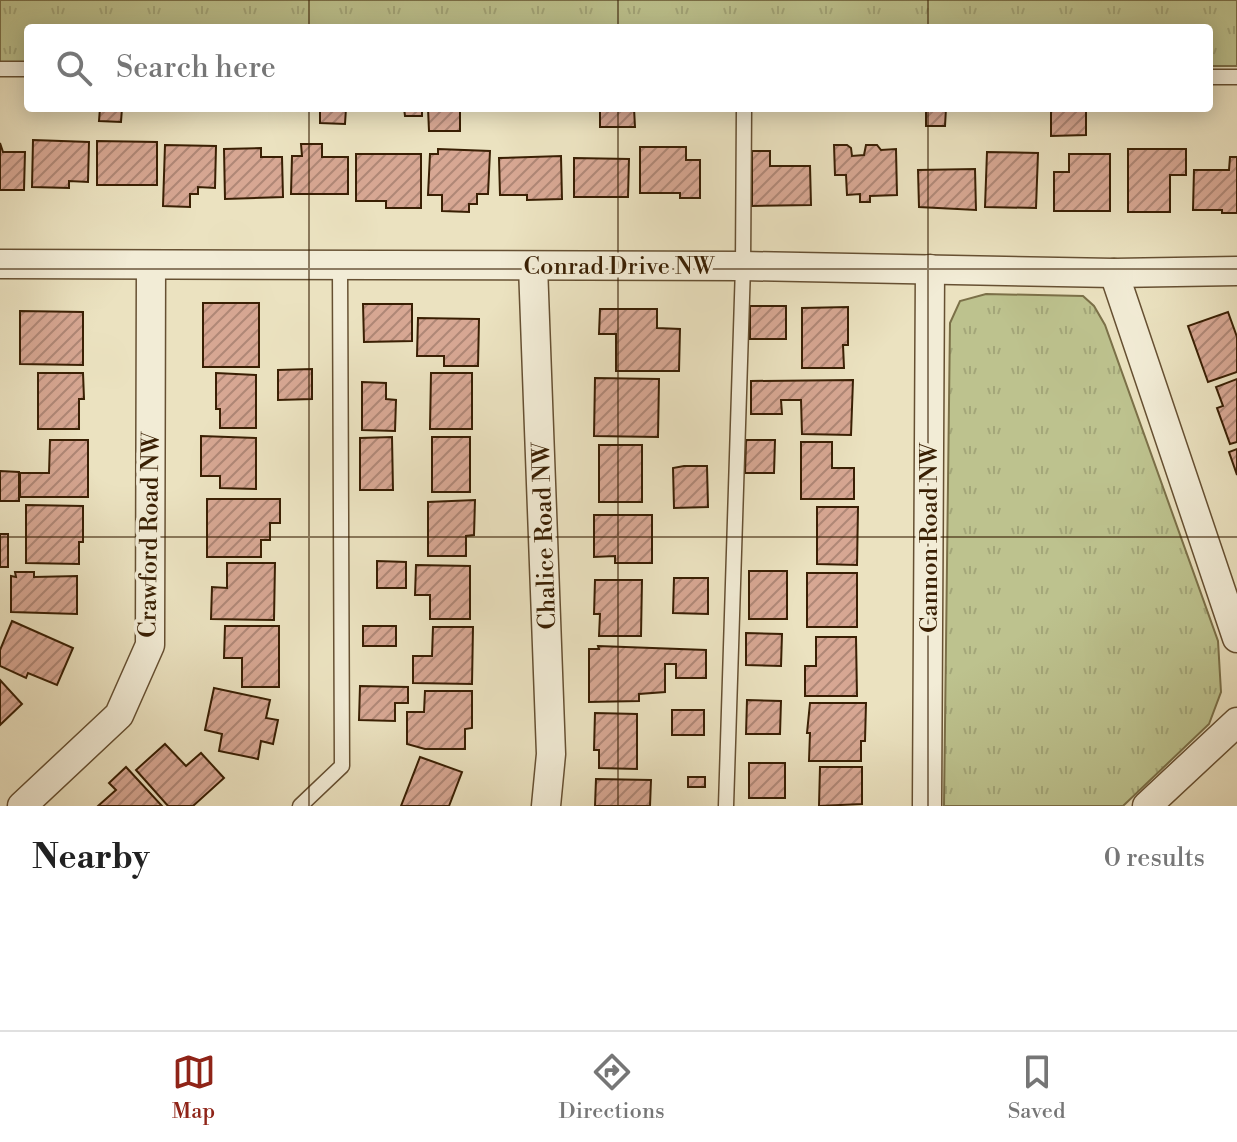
<!DOCTYPE html>
<style>
:root{--surface:#fff;--page:#f2f2f2;--text:#222;--muted:#767676;--line:#e0e0e0;--accent:#8f2418}
body{margin:0;font-family:"Libre Bodoni",serif;background:var(--page);color:var(--text)}
.list{margin:0;padding:0;list-style:none}
h2{display:flex;justify-content:space-between;align-items:center;height:104px;margin:0;padding:0 32px;font-size:34px}
h2 small{font-size:26px;font-weight:400;color:var(--muted)}
.icon{flex:none;width:44px;height:44px;fill:none;stroke:currentColor;stroke-width:2;stroke-linecap:round;stroke-linejoin:round}
.map{position:relative;flex:none;width:1237px;height:806px;overflow:hidden}
.search{position:absolute;background:var(--surface);box-shadow:0 4px 20px #0003;left:24px;right:24px;top:24px;height:88px;display:flex;align-items:center;gap:20px;box-sizing:border-box;padding:0 28px;border-radius:8px;color:var(--muted);font-size:30px}
.sheet{height:224px;background:var(--surface)}
nav{display:flex;justify-content:space-around;align-items:center;box-sizing:border-box;height:112px;border-top:2px solid var(--line);background:var(--surface);font-size:22px;color:var(--muted)}
nav a{display:grid;justify-items:center;gap:4px}
nav .on{color:var(--accent)}
.map>svg:first-child{display:block}
.grass{fill:url(#grass-tufts);stroke:#7b7048;stroke-width:2}
.building{fill:url(#building-hatch);stroke:#391f03;stroke-width:2}
.lines{fill:none;stroke-linecap:round;stroke-linejoin:round}
.lane-casing{stroke:#665032;stroke-width:17}
.street-casing{stroke:#665032;stroke-width:31}
.lane{stroke:#f2ecd6;stroke-width:14}
.street{stroke:#f2ecd6;stroke-width:28}
.grid{fill:none;stroke:#391f03;stroke-width:2;stroke-opacity:0.55}
.labels{text-anchor:middle;stroke-width:7;stroke-linejoin:round;paint-order:stroke}
.street-label{font-size:24px;fill:#391f03;stroke:#f2ecd6}
</style>
<div class="map">
<svg width="1237" height="806" viewBox="0 0 1237 806">
<defs>
<pattern id="grass-tufts" width="24" height="20" patternUnits="userSpaceOnUse" patternTransform="scale(2)"><rect width="24" height="20" fill="#bdc28e"/><path d="M3 7l-1-3M5 7V3M7 7l1-3M15 17l-1-3M17 17v-4M19 17l1-3" fill="none" stroke="#a3a679"/></pattern>
<pattern id="building-hatch" width="6" height="6" patternUnits="userSpaceOnUse" patternTransform="scale(2)"><rect width="6" height="6" fill="#d7a793"/><path d="M-1 1l2-2M0 6l6-6M5 7l2-2" fill="none" stroke="#af8776"/></pattern>
</defs>
<rect width="100%" height="100%" fill="#ebe2c0"/>
<filter id="stains"><feTurbulence type="fractalNoise" baseFrequency=".0025" numOctaves="4"/><feColorMatrix values="0 0 0 0 .2 0 0 0 0 .09 0 0 0 0 .02 0 0 0 .5 -.17"/></filter>
<radialGradient id="worn" r=".72"><stop offset=".6" stop-color="#630" stop-opacity="0"/><stop offset="1" stop-color="#630" stop-opacity=".3"/></radialGradient>
<g class="grass">
<polygon points="0,0 1237,0 1237,66 1209,66 1209,28 28,28 28,62 0,62"/>
<polygon points="986,294 1083,296 1094,306 1105,325 1218,641 1221,692 1209,724 1123,806 944,806 950,323 960,301"/>
</g>
<g class="building">
<polygon points="100,108 122,108 121,122 99,121"/>
<polygon points="320,108 346,108 345,124 320,123"/>
<polygon points="404,108 422,108 422,116 405,116"/>
<polygon points="428,108 460,108 460,131 429,131"/>
<polygon points="600,108 634,108 635,127 600,127"/>
<polygon points="926,108 946,108 945,126 926,126"/>
<polygon points="1051,108 1086,108 1086,135 1051,136"/>
<polygon points="33,140 89,142 88,182 69,181 69,188 32,187"/>
<polygon points="97,141 157,142 157,185 97,185"/>
<polygon points="0,143 3,152 25,152 24,190 0,190"/>
<polygon points="301,144 322,144 322,157 348,157 348,194 291,194 292,156 302,156"/>
<polygon points="165,145 216,146 215,188 198,187 198,194 190,194 190,207 163,206"/>
<polygon points="834,145 847,145 851,148 852,156 864,155 866,145 877,145 881,150 896,149 897,195 870,196 870,202 860,202 860,194 847,195 846,175 835,175"/>
<polygon points="640,147 686,147 686,160 700,160 700,198 680,198 680,193 640,193"/>
<polygon points="261,148 261,157 282,157 283,197 225,199 224,149"/>
<polygon points="438,149 490,151 488,194 477,194 477,204 469,204 469,212 442,211 442,195 428,195 430,154 438,154"/>
<polygon points="1128,149 1186,149 1186,175 1170,175 1170,212 1128,212"/>
<polygon points="752,151 770,151 770,166 810,166 811,205 752,206"/>
<polygon points="987,152 1038,153 1036,208 985,207"/>
<polygon points="356,154 421,154 421,208 386,208 386,201 356,201"/>
<polygon points="1069,154 1110,154 1110,211 1054,211 1054,172 1069,172"/>
<polygon points="561,156 562,199 527,200 527,195 500,195 499,158"/>
<polygon points="1230,157 1237,157 1237,213 1222,213 1222,210 1193,210 1194,170 1229,170"/>
<polygon points="574,158 629,159 628,197 574,197"/>
<polygon points="975,169 976,210 919,207 918,170"/>
<rect x="203" y="303" width="56" height="64"/>
<polygon points="363,304 412,304 412,341 364,342"/>
<rect x="750" y="306" width="36" height="33"/>
<polygon points="848,307 848,345 843,345 844,368 802,368 802,308"/>
<polygon points="600,309 657,309 657,328 680,329 679,371 616,371 616,334 599,334"/>
<polygon points="20,311 83,312 83,365 20,364"/>
<polygon points="1228,312 1237,337 1237,372 1208,382 1188,326"/>
<polygon points="418,318 479,319 478,366 444,366 444,356 417,356"/>
<polygon points="312,369 312,399 278,400 278,370"/>
<polygon points="38,373 83,373 84,399 79,399 79,429 38,429"/>
<polygon points="216,373 256,375 256,428 220,428 220,409 216,409"/>
<polygon points="431,373 472,373 472,429 430,429"/>
<polygon points="595,378 659,379 658,437 594,436"/>
<polygon points="1237,379 1237,442 1230,444 1217,408 1223,406 1216,387"/>
<polygon points="853,380 851,435 802,434 801,400 781,400 782,414 751,414 751,381"/>
<polygon points="362,382 386,383 386,399 396,400 395,431 362,430"/>
<polygon points="201,436 256,438 256,489 220,488 220,476 201,476"/>
<polygon points="392,437 393,490 360,490 360,438"/>
<rect x="432" y="437" width="38" height="55"/>
<polygon points="50,440 88,440 88,497 20,497 20,473 49,473"/>
<polygon points="746,440 775,440 774,473 745,473"/>
<polygon points="801,442 832,442 832,468 854,468 854,499 801,499"/>
<rect x="599" y="445" width="43" height="57"/>
<polygon points="1237,449 1237,475 1229,452"/>
<polygon points="684,466 707,466 708,507 674,508 673,468"/>
<polygon points="0,471 19,472 19,501 0,501"/>
<polygon points="207,499 280,499 280,523 270,523 270,540 261,540 261,557 207,557"/>
<polygon points="475,500 474,535 466,536 466,556 428,556 428,502"/>
<polygon points="26,505 83,506 83,542 79,542 79,564 26,563"/>
<polygon points="817,507 858,507 857,565 817,564"/>
<polygon points="594,515 652,515 652,563 615,563 615,556 594,557"/>
<rect x="0" y="534" width="8" height="33"/>
<polygon points="377,561 406,562 406,588 377,588"/>
<polygon points="227,563 275,563 274,620 211,619 212,587 227,588"/>
<polygon points="416,565 470,566 470,619 430,619 430,595 415,595"/>
<rect x="749" y="571" width="38" height="48"/>
<polygon points="15,572 34,572 34,577 77,576 77,614 11,612 11,576 16,577"/>
<rect x="807" y="573" width="50" height="54"/>
<polygon points="674,578 708,578 708,614 673,613"/>
<polygon points="595,580 642,580 641,636 599,636 600,614 594,614"/>
<polygon points="12,621 73,648 57,685 28,673 26,678 0,666 0,650"/>
<polygon points="225,626 279,626 279,687 242,687 242,658 224,658"/>
<rect x="363" y="626" width="33" height="20"/>
<polygon points="433,627 473,627 472,684 413,683 413,656 432,656"/>
<polygon points="746,633 782,634 781,666 746,665"/>
<polygon points="816,637 856,637 857,696 805,696 805,666 816,666"/>
<polygon points="598,646 706,650 706,678 676,678 676,664 665,664 665,692 639,694 639,701 589,702 589,649 599,649"/>
<polygon points="0,680 22,704 0,725"/>
<polygon points="360,686 408,687 408,703 395,703 395,721 359,720"/>
<polygon points="214,688 270,700 266,718 278,720 273,744 261,741 258,759 219,751 222,734 205,730"/>
<polygon points="425,691 472,691 472,728 465,729 465,749 425,749 407,744 407,712 424,712"/>
<polygon points="747,700 781,701 780,734 746,734"/>
<polygon points="810,703 866,703 865,741 861,741 861,761 809,761 810,733 807,733"/>
<rect x="672" y="710" width="32" height="25"/>
<polygon points="595,713 637,714 637,769 599,768 599,750 594,750"/>
<polygon points="165,744 186,766 201,753 224,778 193,806 168,806 136,770"/>
<polygon points="420,757 462,772 449,806 401,806"/>
<rect x="749" y="763" width="36" height="35"/>
<polygon points="126,767 162,806 98,806 116,790 109,783"/>
<polygon points="820,767 862,767 862,804 819,806"/>
<rect x="688" y="777" width="17" height="10"/>
<polygon points="596,779 651,780 650,806 595,806"/>
</g>
<g class="lines">
<g class="lane-casing">
<g id="lane">
<polyline points="0,69 28,69"/>
<polyline points="1209,77 1237,77"/>
<polyline points="300,806 342,766 340,267"/>
<polyline points="726,806 743,266 744,108"/>
</g>
</g>
<g class="street-casing">
<g id="street">
<polyline points="0,264 743,266 1114,273 1237,271"/>
<polyline points="533,266 551,754 546,806"/>
<polyline points="1114,273 1237,638"/>
<polyline points="22,806 119,715 150,645 151,265"/>
<polyline points="927,806 930,269"/>
<polyline points="1147,806 1237,722"/>
</g>
</g>
<use href="#lane" class="lane"/>
<use href="#street" class="street"/>
</g>
<path class="grid" d="M309,0V28M618,0V28M928,0V28M309,108V806M618,108V806M928,108V806M0,269H1237M0,537H1237"/>
<g class="labels">
<g class="street-label">
<text x="619" y="274">Conrad Drive NW</text>
<text transform="translate(149 535) rotate(-89)" y="8">Crawford Road NW</text>
<text transform="translate(544 536) rotate(-92)" y="8">Chalice Road NW</text>
<text transform="translate(929 538) rotate(-90)" y="8">Cannon Road NW</text>
</g>
</g>
<rect width="100%" height="100%" filter="url(#stains)"/>
<rect width="100%" height="100%" fill="url(#worn)"/>
</svg>
<div class="search"><svg class="icon" aria-label="search" viewBox="0 0 24 24"><circle cx="10" cy="10" r="6"/><path d="M15 15l6 6"/></svg>Search here</div>
</div>
<section class="sheet">
<h2>Nearby<small>0 results</small></h2>
<ul class="list">
</ul>
</section>
<nav>
<a class="on"><svg class="icon" aria-label="map" viewBox="0 0 24 24"><path d="M3 6l6-2 6 2 6-2v14l-6 2-6-2-6 2zM9 4v14M15 6v14"/></svg>Map</a>
<a><svg class="icon" aria-label="directions" viewBox="0 0 24 24"><path d="M12 3l9 9-9 9-9-9zM9 14v-3h6M13 9l2 2-2 2"/></svg>Directions</a>
<a><svg class="icon" aria-label="saved" viewBox="0 0 24 24"><path d="M7 4h10v16l-5-4-5 4z"/></svg>Saved</a>
</nav>
